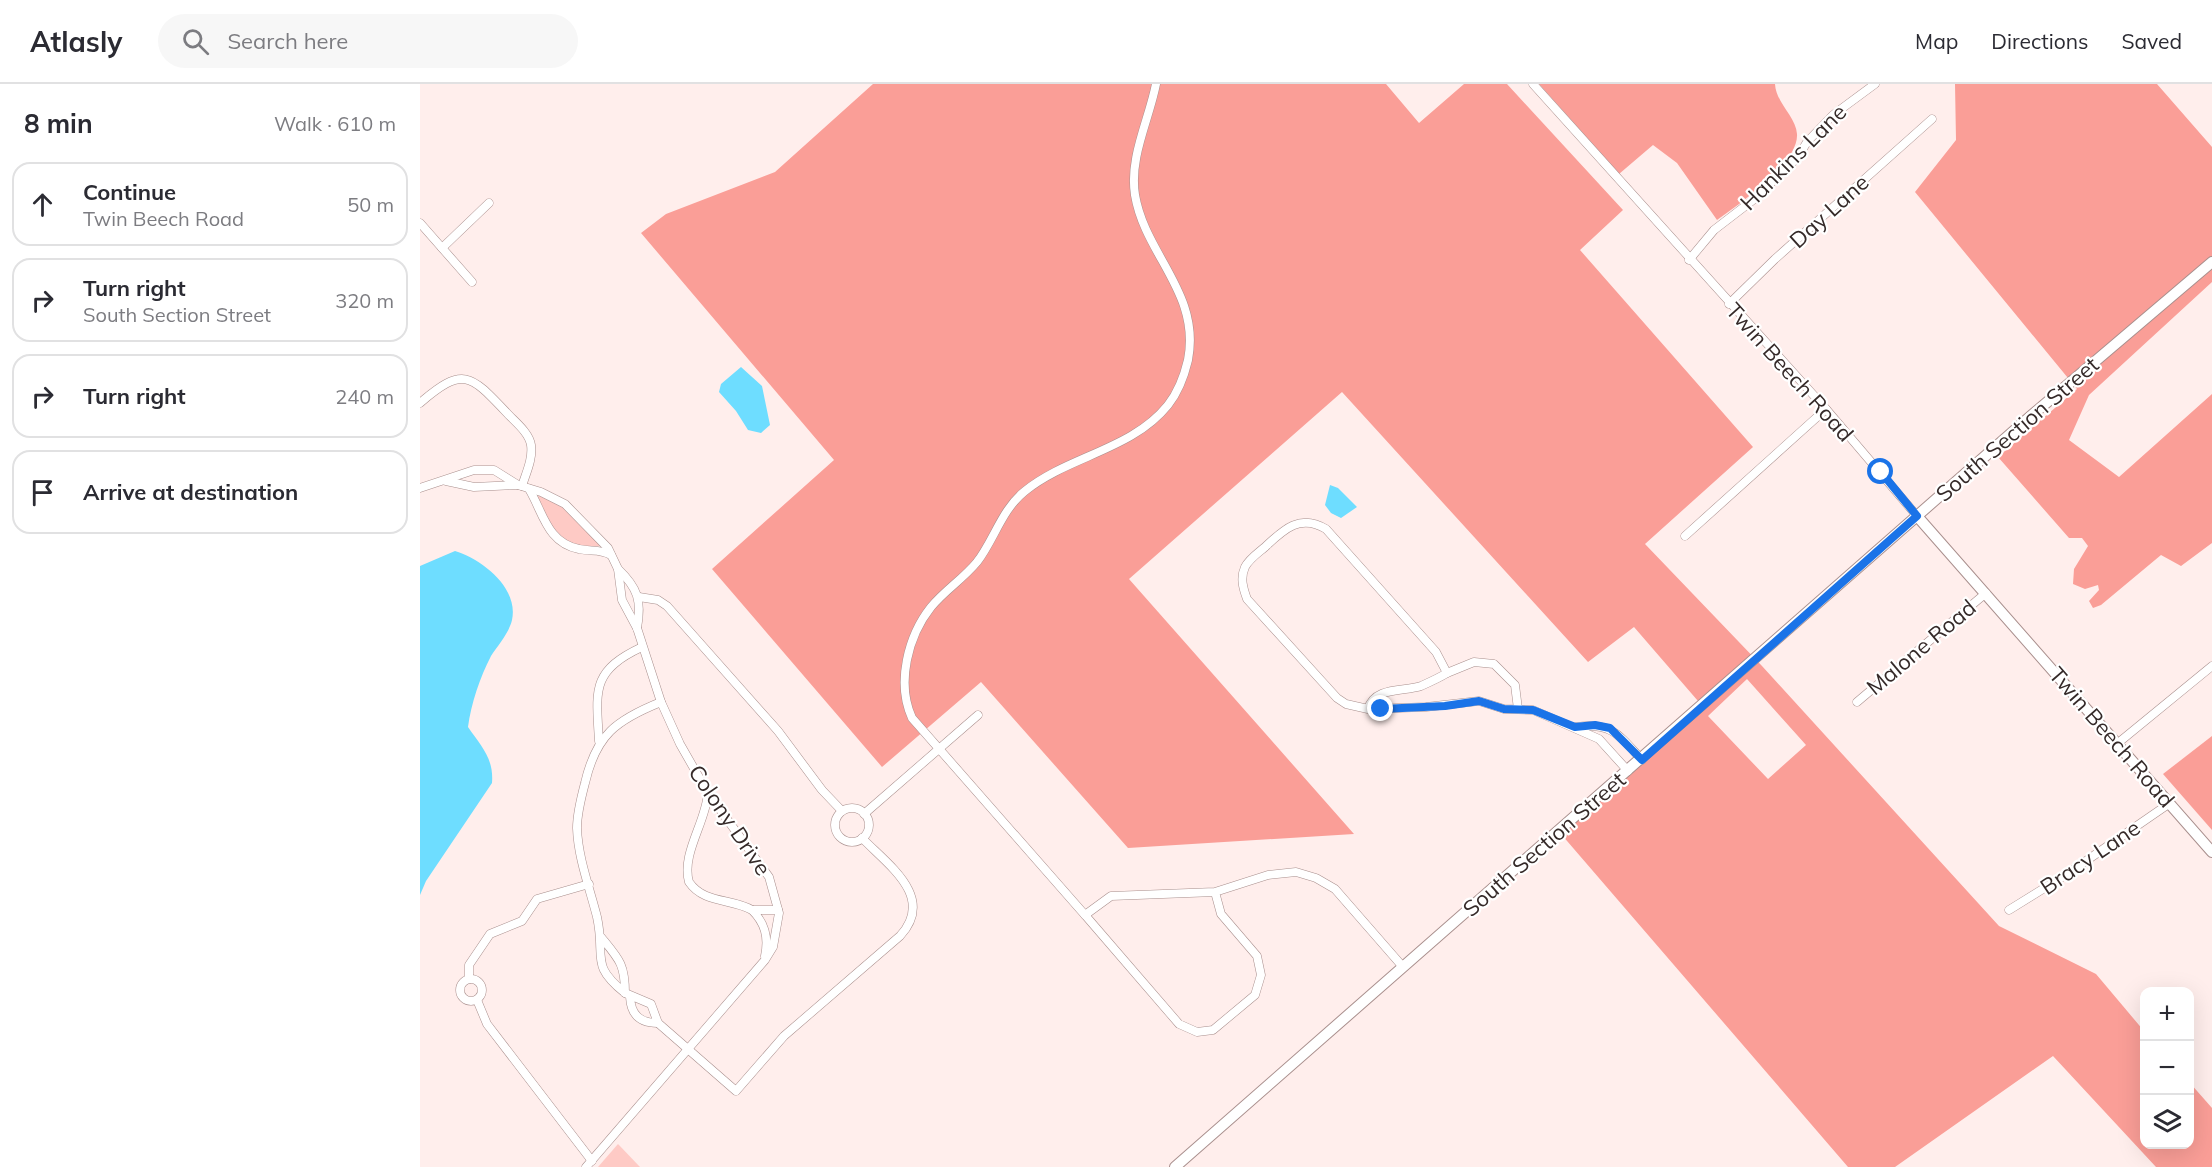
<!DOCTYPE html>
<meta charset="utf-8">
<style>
:root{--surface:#fff;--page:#f7f7f7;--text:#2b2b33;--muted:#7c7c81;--line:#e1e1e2}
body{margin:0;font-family:Mulish,sans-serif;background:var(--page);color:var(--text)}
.controls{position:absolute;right:18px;bottom:18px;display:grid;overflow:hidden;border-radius:12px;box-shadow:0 6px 24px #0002}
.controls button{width:54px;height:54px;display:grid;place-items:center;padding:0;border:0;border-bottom:2px solid var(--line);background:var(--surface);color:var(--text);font:30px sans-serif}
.stop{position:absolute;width:18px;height:18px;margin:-14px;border:4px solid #1a73e8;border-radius:50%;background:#fff}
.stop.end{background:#1a73e8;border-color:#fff;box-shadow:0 2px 6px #0008}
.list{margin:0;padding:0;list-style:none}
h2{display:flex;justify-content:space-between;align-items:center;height:78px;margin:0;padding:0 24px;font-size:26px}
h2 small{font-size:20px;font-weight:400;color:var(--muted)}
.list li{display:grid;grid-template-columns:39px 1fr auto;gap:18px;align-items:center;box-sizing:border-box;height:84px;margin:0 12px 12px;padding:0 12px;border:2px solid var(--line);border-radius:18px}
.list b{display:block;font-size:22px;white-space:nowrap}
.list p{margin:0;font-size:20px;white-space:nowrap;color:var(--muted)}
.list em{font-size:20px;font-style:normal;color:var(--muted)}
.icon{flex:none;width:33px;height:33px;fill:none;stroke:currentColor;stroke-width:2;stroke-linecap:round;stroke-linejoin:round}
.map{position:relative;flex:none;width:1792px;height:1083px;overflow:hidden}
header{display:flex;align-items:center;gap:36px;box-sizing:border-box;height:84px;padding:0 30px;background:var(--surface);border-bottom:2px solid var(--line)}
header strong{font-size:28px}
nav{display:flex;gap:33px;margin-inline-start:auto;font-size:21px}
.search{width:420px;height:54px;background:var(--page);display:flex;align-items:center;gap:15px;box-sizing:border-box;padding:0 21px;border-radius:33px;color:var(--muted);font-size:22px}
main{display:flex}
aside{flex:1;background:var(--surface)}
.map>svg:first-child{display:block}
.green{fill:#fecac5}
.forest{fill:#fa9e97;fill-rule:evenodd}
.water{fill:#6eddff}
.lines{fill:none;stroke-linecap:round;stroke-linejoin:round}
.street-casing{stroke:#a98f8d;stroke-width:9}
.secondary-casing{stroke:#a98f8d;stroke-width:12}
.street{stroke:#fff;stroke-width:8}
.secondary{stroke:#fff;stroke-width:10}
.route{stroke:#1a73e8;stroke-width:8}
.labels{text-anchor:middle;stroke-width:4.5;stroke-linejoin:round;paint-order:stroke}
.street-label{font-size:22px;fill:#352a29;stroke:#fff}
</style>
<header>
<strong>Atlasly</strong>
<div class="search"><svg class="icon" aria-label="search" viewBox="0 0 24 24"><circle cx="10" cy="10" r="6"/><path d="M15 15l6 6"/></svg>Search here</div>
<nav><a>Map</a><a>Directions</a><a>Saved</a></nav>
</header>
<main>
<aside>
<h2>8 min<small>Walk · 610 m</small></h2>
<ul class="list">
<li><svg class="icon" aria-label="ahead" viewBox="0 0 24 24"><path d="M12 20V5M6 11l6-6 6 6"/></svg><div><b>Continue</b><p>Twin Beech Road</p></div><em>50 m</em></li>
<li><svg class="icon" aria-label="right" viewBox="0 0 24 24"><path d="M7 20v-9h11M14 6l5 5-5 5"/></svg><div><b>Turn right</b><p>South Section Street</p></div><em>320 m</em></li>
<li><svg class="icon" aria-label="right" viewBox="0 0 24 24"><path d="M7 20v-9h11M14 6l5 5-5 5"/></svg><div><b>Turn right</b></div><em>240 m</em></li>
<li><svg class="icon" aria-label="arrive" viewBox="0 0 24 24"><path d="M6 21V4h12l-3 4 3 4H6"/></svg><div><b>Arrive at destination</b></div></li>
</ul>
</aside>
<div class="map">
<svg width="1792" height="1083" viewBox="0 0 1792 1083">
<rect width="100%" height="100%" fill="#ffeeec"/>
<g class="green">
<path d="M120,410L148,425L168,449L181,459V462C139,465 134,447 116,414Z"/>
<polygon points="198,1060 220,1083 178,1083"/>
</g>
<g class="forest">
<path d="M453,0H966L999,39L1044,0H1087L1203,126L1160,166L1333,363L1225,460L1342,582L1579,842L1676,890L1724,947V1060H1770V999L1792,1024V1083H1736L1633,972L1475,1083H1428L1135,743L1278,617L1214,543L1168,578L922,308L709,495L934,750L708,764L561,598L462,683L292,485L414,376L221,149L246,130L355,88ZM1327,595L1386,661L1348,695L1288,632Z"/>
<path d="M1119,0H1355C1356,19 1376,33 1377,50C1379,79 1319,120 1297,136L1257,79L1233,61L1199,90Z"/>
<polygon points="1535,0 1737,0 1792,63 1792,198 1669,311 1649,356 1699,393 1792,310 1792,459 1761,482 1741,471 1681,521 1673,524 1669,517 1679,506 1678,501 1665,505 1653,500 1654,485 1668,462 1662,454 1649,454 1578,373 1657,305 1495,108 1536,56"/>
<polygon points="1792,652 1792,746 1743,690"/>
</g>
<g class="water">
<polygon points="321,283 342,302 350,341 341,349 328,346 316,327 299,308 301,300"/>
<polygon points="910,401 918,404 937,423 921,434 911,429 905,421"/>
<path d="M35,467C61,475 99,503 92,536C89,549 78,561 71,572C60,593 51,620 48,643C61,662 74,674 72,699L6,797L0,811V482Z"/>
</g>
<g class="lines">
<g class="street-casing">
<g id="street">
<polyline points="1113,0 1406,325 1497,432"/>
<polyline points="0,139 52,198"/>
<polyline points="22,164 69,119"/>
<polyline points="1269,176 1294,146 1333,116 1378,73 1387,58 1413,31 1455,0"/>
<polyline points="1309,220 1355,175 1512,35"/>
<path d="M0,319C43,282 50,290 86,328C94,337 109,348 111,361C113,375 106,389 102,402"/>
<polyline points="26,397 54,403 97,401"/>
<polyline points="0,404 54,386 74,386 98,401 121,408 145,420 188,464 198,485 202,516 217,544 241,618 260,660 288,709 349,793 359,829 353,863 345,876 166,1083"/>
<path d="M109,405C123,428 127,459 159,465C171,468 179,464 191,471"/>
<polyline points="1265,452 1406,325"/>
<path d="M198,485C218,504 222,517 217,544"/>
<polyline points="219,513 238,516 247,522 358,647 402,706 422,727"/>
<polyline points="1027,589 1054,578 1074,580 1095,601 1098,625"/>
<polyline points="1437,618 1566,509"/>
<path d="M948,625C955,602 984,608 1001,602C1010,598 1019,594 1027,589L1016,568L906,445C880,429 863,446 845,463C838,469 829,475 825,483C820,494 823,504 827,515L917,614L926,620L948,625L1006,623L1059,617L1084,625L1113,626L1179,655L1208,687"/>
<path d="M1156,643C1192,638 1199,651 1222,676"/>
<path d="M179,657C176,606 171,587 222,563"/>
<polyline points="1698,659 1792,582"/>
<path d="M288,709C286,738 261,770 269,798C284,820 311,814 332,826"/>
<circle cx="432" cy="741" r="17"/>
<polyline points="444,730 558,631"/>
<polyline points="795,808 801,830 837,872 841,891 835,911 793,946 777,948 759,940 665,831 691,812 795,808 848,791 876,788 896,794 915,805 983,883"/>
<polyline points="1589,826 1647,790 1750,719"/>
<path d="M665,831L492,634C476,599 488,552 511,523C525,506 543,495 557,478C574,456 582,425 605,407C648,372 712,366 748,321C759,307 764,293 768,276C781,209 725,171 715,111C709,73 729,36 736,0"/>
<path d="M181,853C199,875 205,880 205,909C169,880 186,874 177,833C170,805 158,774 157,744C157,729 161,714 165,699C176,651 196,636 241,618"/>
<path d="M345,872C349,853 345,839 332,826H358"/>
<circle cx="51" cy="906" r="11"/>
<polyline points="49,895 49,881 70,850 102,837 117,815 169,800"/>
<path d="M205,909L231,920L238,939C220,939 211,931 210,913"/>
<polyline points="57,916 67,940 172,1077"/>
<path d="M238,939L316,1007L364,952L480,852C516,813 468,781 442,754"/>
</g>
</g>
<g class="secondary-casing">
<g id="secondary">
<polyline points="1497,432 1792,768"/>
<polyline points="755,1083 1612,331 1792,178"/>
</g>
</g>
<use href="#street" class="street"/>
<use href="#secondary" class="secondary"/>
</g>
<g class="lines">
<polyline class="route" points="961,625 1025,622 1059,617 1084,625 1113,626 1155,643 1175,641 1190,644 1222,676 1497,432 1461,388"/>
</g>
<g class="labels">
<g class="street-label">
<text transform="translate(1373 73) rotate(-45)" y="8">Hankins Lane</text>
<text transform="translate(1409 127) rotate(-42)" y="8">Day Lane</text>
<text transform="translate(1370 288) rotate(48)" y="8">Twin Beech Road</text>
<text transform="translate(1597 345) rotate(-41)" y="8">South Section Street</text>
<text transform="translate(1501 563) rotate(-40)" y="8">Malone Road</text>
<text transform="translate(1692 653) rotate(49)" y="8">Twin Beech Road</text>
<text transform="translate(310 736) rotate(56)" y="8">Colony Drive</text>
<text transform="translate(1124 760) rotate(-41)" y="8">South Section Street</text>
<text transform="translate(1670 773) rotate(-34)" y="8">Bracy Lane</text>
</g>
</g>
</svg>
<div class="controls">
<button>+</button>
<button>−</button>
<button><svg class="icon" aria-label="layers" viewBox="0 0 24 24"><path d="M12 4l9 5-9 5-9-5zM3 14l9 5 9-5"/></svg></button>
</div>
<div class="stop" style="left:1461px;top:388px"></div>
<div class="stop end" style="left:961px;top:625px"></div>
</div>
</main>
